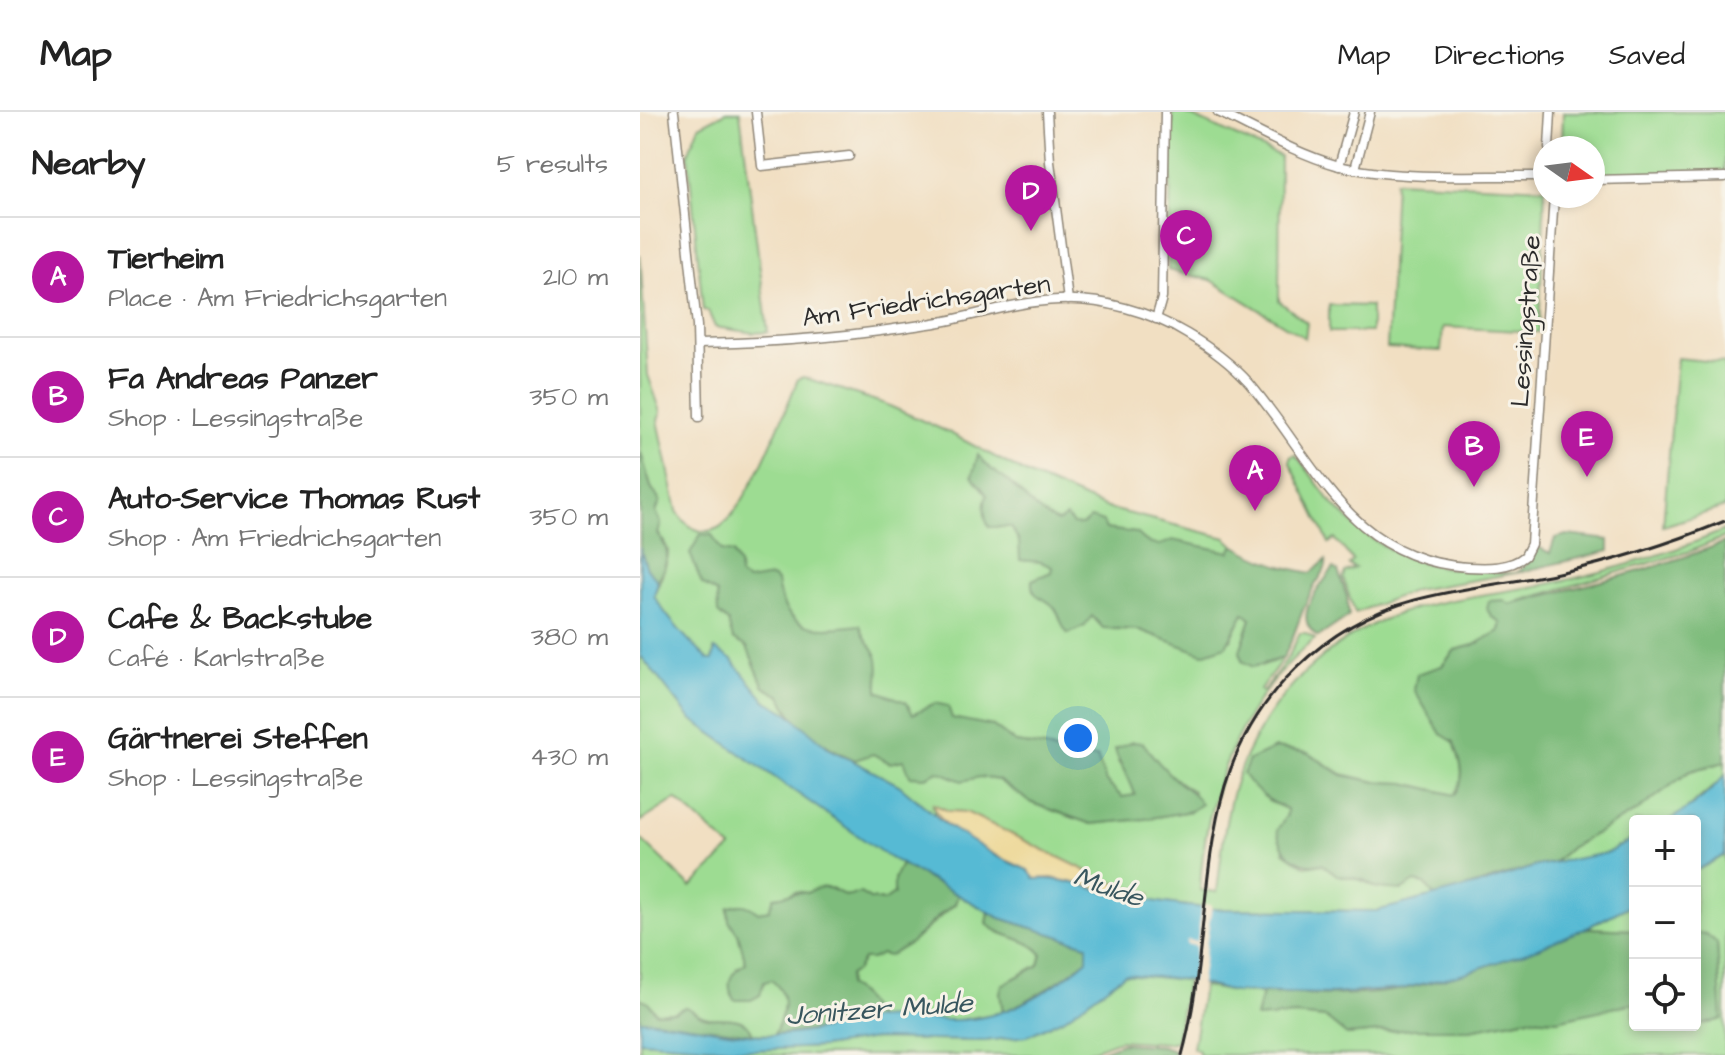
<!DOCTYPE html>
<meta charset="utf-8">
<style>
:root{--surface:#fff;--page:#f6f6f6;--text:#222;--muted:#767676;--line:#e0e0e0;--accent:#b5179e}
body{margin:0;font-family:"Architects Daughter",sans-serif;background:var(--page);color:var(--text)}
.controls{position:absolute;right:24px;bottom:24px;display:grid;overflow:hidden;border-radius:8px;box-shadow:0 4px 12px #0003}
.controls button{width:72px;height:72px;display:grid;place-items:center;padding:0;border:0;border-bottom:2px solid var(--line);background:var(--surface);color:var(--text);font:40px sans-serif}
.compass{position:absolute;left:893px;top:24px;width:72px;height:72px;border-radius:50%;background:var(--surface);box-shadow:0 4px 12px #0003;rotate:104deg}
.you{position:absolute;left:438px;top:626px;width:28px;height:28px;margin:-20px;border:6px solid #fff;border-radius:50%;background:#1a73e8;box-shadow:0 0 0 12px #1a73e833}
.badge{display:grid;place-items:center;width:52px;height:52px;border-radius:50%;background:var(--accent);color:#fff;font-size:26px;font-weight:700}
.pin{position:absolute;translate:-50% -66px;filter:drop-shadow(0 2px 4px #0008)}
.pin::after{content:'';position:absolute;top:42px;width:28px;height:24px;background:inherit;clip-path:polygon(0 0,100% 0,50% 100%)}
.list{margin:0;padding:0;list-style:none}
h2{display:flex;justify-content:space-between;align-items:center;height:104px;margin:0;padding:0 32px;font-size:34px}
h2 small{font-size:26px;font-weight:400;color:var(--muted)}
.list li{display:grid;grid-template-columns:52px 1fr auto;gap:24px;align-items:center;box-sizing:border-box;height:120px;padding:0 32px;border-top:2px solid var(--line)}
.list b{display:block;font-size:30px;white-space:nowrap}
.list p{margin:0;font-size:26px;white-space:nowrap;color:var(--muted)}
.list em{font-size:26px;font-style:normal;color:var(--muted)}
.icon{flex:none;width:44px;height:44px;fill:none;stroke:currentColor;stroke-width:2;stroke-linecap:round;stroke-linejoin:round}
.map{position:relative;flex:none;width:1085px;height:943px;overflow:hidden}
header{display:flex;align-items:center;gap:48px;box-sizing:border-box;height:112px;padding:0 40px;background:var(--surface);border-bottom:2px solid var(--line)}
header strong{font-size:38px}
nav{display:flex;gap:44px;margin-inline-start:auto;font-size:28px}
main{display:flex}
aside{flex:1;background:var(--surface)}
.map>svg:first-child{display:block}
.green{fill:#9ddc92;stroke:#64845e;stroke-width:2;fill-rule:evenodd}
.forest{fill:#7ebc7c;stroke:#547454;stroke-width:2}
.sand{fill:#eeda9e;stroke:#8c8264;stroke-width:2}
.water{fill:#56bad4;stroke:#407280;stroke-width:2}
.pier{fill:#f1dfc2}
.lines{fill:none;stroke-linecap:round;stroke-linejoin:round}
.street-casing{stroke:#8e8576;stroke-width:11}
.street{stroke:#fff;stroke-width:8}
.rail{stroke:#2b2b2b;stroke-width:3}
.labels{text-anchor:middle;stroke-width:6;stroke-linejoin:round;paint-order:stroke}
.street-label{font-size:26px;fill:#2b2b2b;stroke:#f7f3e8}
.water-label{font-size:28px;font-style:italic;fill:#38565e;stroke:#f7f3e8}
</style>
<header>
<strong>Map</strong>
<nav><a>Map</a><a>Directions</a><a>Saved</a></nav>
</header>
<main>
<aside>
<h2>Nearby<small>5 results</small></h2>
<ul class="list">
<li><span class="badge">A</span><div><b>Tierheim</b><p>Place · Am Friedrichsgarten</p></div><em>210 m</em></li>
<li><span class="badge">B</span><div><b>Fa Andreas Panzer</b><p>Shop · Lessingstraße</p></div><em>350 m</em></li>
<li><span class="badge">C</span><div><b>Auto-Service Thomas Rust</b><p>Shop · Am Friedrichsgarten</p></div><em>350 m</em></li>
<li><span class="badge">D</span><div><b>Cafe &amp; Backstube</b><p>Café · Karlstraße</p></div><em>380 m</em></li>
<li><span class="badge">E</span><div><b>Gärtnerei Steffen</b><p>Shop · Lessingstraße</p></div><em>430 m</em></li>
</ul>
</aside>
<div class="map">
<svg width="1085" height="943" viewBox="0 0 1085 943">
<rect width="100%" height="100%" fill="#f7f3e8"/>
<filter id="ink" filterUnits="userSpaceOnUse"><feTurbulence type="fractalNoise" baseFrequency=".0125" numOctaves="2"/><feDisplacementMap in="SourceGraphic" scale="16" xChannelSelector="R" yChannelSelector="G"/><feConvolveMatrix kernelMatrix="1 2 1 2 8 2 1 2 1" color-interpolation-filters="sRGB"/></filter>
<filter id="wash" filterUnits="userSpaceOnUse"><feTurbulence type="fractalNoise" baseFrequency=".006" numOctaves="4" result="noise"/><feDisplacementMap in="SourceGraphic" scale="32" xChannelSelector="R" yChannelSelector="G"/><feGaussianBlur stdDeviation="1.8" result="paint"/><feColorMatrix in="noise" values="0 0 0 0 0 0 0 0 0 0 0 0 0 0 0 0 0 1.4 0 .05"/><feComposite in="paint" operator="in"/></filter>
<g filter="url(#wash)">
<rect width="100%" height="100%" fill="#f1dfc2"/>
<g class="green">
<polygon points="86,0 100,0 128,220 114,221 75,215 68,199 63,198 48,42 59,14"/>
<polygon points="533,0 542,0 640,44 639,189 667,211 665,226 571,168 528,158"/>
<polygon points="923,0 1085,0 1085,62 994,63 983,60 974,64 953,63 953,36 922,36"/>
<polygon points="755,69 905,76 899,220 803,215 801,239 747,236"/>
<path d="M0,142L8,263L21,300L18,308L37,399C45,414 61,425 78,416C106,401 145,299 158,267L163,265L245,292L310,321L389,363L467,396L586,426L594,433L590,441L474,517L500,518L526,528H591L603,501L611,507L600,539L621,554L643,546L620,578L623,580L649,544L660,521H665L675,527C600,588 564,683 560,778L577,780C582,739 585,695 601,655C633,577 698,517 780,495C826,483 876,479 923,469C978,457 1033,440 1085,418V425L1051,439L869,492L863,488L847,497L852,505L861,510L859,519L834,533L815,538L802,554L778,562C785,590 788,614 814,630C821,651 827,663 815,683L765,671L737,670L702,662L668,641L635,636L628,689L647,697L644,740L665,754L682,752C704,768 717,763 737,776L774,770L785,772L795,785L736,799L575,797L508,789L511,782L447,763V759L326,700L309,699L293,694L296,704L259,673L190,637L148,601L125,588L74,538L73,548H69C48,529 29,509 14,484C17,474 30,448 28,439C28,434 21,426 18,421L21,411L16,400L20,388L11,375L0,338ZM353,614L376,631L405,635L429,645H457L466,670L482,685L495,684L492,670L478,650L503,631C516,650 533,668 553,679L551,699L505,707L451,712L392,691L358,668L340,665Z"/>
<polygon points="689,193 731,194 731,220 689,220"/>
<polygon points="1037,246 1085,251 1085,395 1023,414"/>
<path d="M655,343C669,357 679,376 693,392C747,452 798,459 876,461L775,478L715,501L703,466L705,460L715,456L709,453L713,448L695,427L689,431L650,351V345Z"/>
<path d="M0,543L51,607L261,752L254,767V782L244,789L230,787L220,781L205,784L192,776L167,781L156,779L145,784L135,785L129,798L118,801C107,792 101,791 88,796L89,809L98,822L106,851L97,856L124,870L131,867C153,883 143,902 134,923L113,922C106,903 86,907 69,906C61,906 52,900 45,895L35,900L16,901L8,890L0,886V726L51,775L91,736L36,687L0,710Z"/>
<polygon points="1085,650 1085,663 1080,669 1043,700 1027,709 995,709 995,726 967,741 911,753 931,735 997,699 1050,659"/>
<polygon points="1085,743 1085,943 559,943 559,939 553,936 563,874 593,880 622,881 616,906 655,903 686,906 707,923 773,917 830,917 889,906 917,908 993,891 995,913 1041,913 1049,917 1082,907 1077,831 1066,822 1055,821 1055,759"/>
<path d="M318,783L349,800L347,812C363,827 389,825 402,842L399,853L362,873L360,881L363,900L313,909L237,906L220,882L208,874L209,863L217,858L223,847L272,830L315,792Z"/>
<polygon points="995,791 995,818 946,816"/>
<polygon points="485,862 547,868 536,929 527,931 479,928 439,943 0,943 0,929 113,938 183,935 234,927 344,929 387,924 425,906"/>
</g>
<g class="forest">
<path d="M0,338L11,375L20,389L16,400L21,411L18,421C32,444 28,446 18,469L7,457L0,436Z"/>
<path d="M338,343C352,362 359,360 372,373C385,386 401,404 418,410L426,405L433,412L442,413L451,406L463,410L466,417L497,421C508,433 517,437 532,428L590,440L594,433C618,448 643,456 671,461L686,448C688,457 679,466 674,475C660,498 656,524 643,546L613,555L602,549L600,539L611,507L604,501L586,534L563,542L500,518L463,516L452,504L445,514L428,522C419,511 422,507 416,498C408,483 390,489 392,468L411,460L412,455L401,450L380,448L379,429L371,415H349C344,407 343,392 347,383L332,364Z"/>
<path d="M61,422L72,423L82,439L93,441L99,453L100,464L108,469L131,465L137,469C144,523 178,518 220,513C225,530 232,532 237,544C241,555 237,567 238,579L266,590L273,602L295,591L308,594L312,606L353,614L376,631L405,635L429,645H457L466,670L482,685L495,683C491,666 479,655 475,637L492,630L503,631C513,645 525,658 538,670C547,678 554,680 561,692L551,699L505,707L451,712L392,691L358,668L340,665L322,669L298,659L286,665L270,664L264,648L250,651L233,642L215,648C185,635 154,615 141,584L124,575L107,535L93,527L88,510L78,501L77,481L62,472L50,441Z"/>
<polygon points="927,423 969,428 969,439 876,461 888,451 898,435 910,441 915,426"/>
<path d="M1085,430V650L1050,659L997,699L931,735L911,753L896,754L795,785L785,772L775,770L762,778L737,776L724,768L697,763L682,752C658,755 641,742 637,718L647,703V697C627,689 615,679 603,662L609,648L635,636L668,641L702,663L737,670L765,671L815,683C827,663 821,651 814,630L801,622L774,578L777,562L802,554L815,538L834,533L859,519L861,510L852,505L847,497L849,489L863,488L870,492C942,474 1016,458 1085,430Z"/>
<path d="M693,456L698,459L707,485L709,504L678,525C650,504 679,478 693,456Z"/>
<path d="M261,752L318,783L315,792L302,801L272,830L249,844L241,842L232,847H223L217,858L209,863L208,874L220,882L237,906L180,918L134,923C143,903 152,883 131,868L124,870L120,883L111,888H94C85,871 90,860 106,851L98,822L89,809L88,796C101,791 107,792 118,800L129,798L134,785C147,784 155,778 167,781C182,772 191,775 205,784L220,781L230,787L244,789L254,782V767Z"/>
<path d="M349,800L360,806L447,833V848C420,870 395,886 363,900L360,881L362,873L399,853L402,842C389,825 363,827 347,812Z"/>
<path d="M946,816L995,818V891L917,908L889,906L830,917H773L707,923L686,906L655,903L616,906L622,881C667,882 720,886 764,877C826,863 888,840 946,816Z"/>
<polygon points="1055,821 1066,822 1077,831 1082,907 1048,917 1041,913 1055,913"/>
<path d="M0,886L8,890L16,901L35,900L45,895C54,898 59,905 69,906C85,907 106,903 113,922L0,908Z"/>
<polygon points="482,931 522,934 534,938 533,943 452,943"/>
</g>
<path class="sand" d="M293,692L309,699L326,700L447,759L448,763L511,782L508,789L412,766L395,767C385,754 371,751 357,744C336,733 300,716 293,692Z"/>
<g class="water">
<path d="M0,436L7,457L18,469L14,484C29,509 48,529 69,548H73L75,537L92,548L125,588L148,601L190,637L259,673L308,714L356,744L388,758L395,767C422,765 449,776 476,782C509,789 542,794 575,797L736,799L848,770L896,754L967,741L995,726V791L946,816L888,840L825,861L762,877L692,882L593,880L547,868L485,862L425,906L387,924L344,929L234,927L183,935L113,938L0,929V908C45,910 89,924 134,923C169,923 202,911 237,906C260,903 286,908 310,908C364,909 408,881 447,848V833L360,806L250,746L51,607L0,543Z"/>
<path d="M1085,663V743L1055,759V709H1027C1049,697 1069,683 1085,663Z"/>
</g>
<polygon class="pier" points="562,792 572,793 560,877 551,874 556,834 546,832 547,828 557,830"/>
</g>
<g filter="url(#ink)">
<g class="lines">
<g class="street-casing">
<g id="street">
<polyline points="34,0 57,214 59,305"/>
<polyline points="116,0 122,54 209,44"/>
<polyline points="407,0 410,50 428,188"/>
<path d="M578,0C616,18 655,41 696,53C756,69 837,63 899,64L905,62"/>
<polyline points="909,36 911,0"/>
<polyline points="699,54 714,0"/>
<polyline points="715,57 730,0"/>
<polyline points="953,68 1085,65"/>
<polyline points="516,207 522,186 525,0"/>
<path d="M58,232C119,231 180,227 240,219C262,216 284,213 306,209C344,201 381,189 419,188C462,186 511,200 547,222C569,235 592,252 609,271C676,349 708,447 827,455C846,456 870,457 885,444L891,432L914,84"/>
</g>
</g>
<use href="#street" class="street"/>
<path class="rail" d="M542,943C566,856 560,761 585,674C612,584 684,512 775,488C822,475 871,471 918,461C975,449 1031,431 1085,409"/>
</g>
</g>
<g class="labels">
<g class="street-label">
<text transform="translate(286 188) rotate(-8)" y="9">Am Friedrichsgarten</text>
<text transform="translate(885 209) rotate(-86)" y="9">Lessingstraße</text>
</g>
<g class="water-label">
<text transform="translate(469 774) rotate(19)" y="10">Mulde</text>
<text transform="translate(239 896) rotate(-4)" y="10">Jonitzer Mulde</text>
</g>
</g>
</svg>
<div class="controls">
<button>+</button>
<button>−</button>
<button><svg class="icon" aria-label="locate" viewBox="0 0 24 24"><circle cx="12" cy="12" r="6"/><path d="M12 2v4M12 18v4M2 12h4M18 12h4"/></svg></button>
</div>
<svg class="compass" viewBox="-18 -18 36 36"><path d="M0-13l5 13h-10z" fill="#e53935"/><path d="M0 13l5-13h-10z" fill="#767676"/></svg>
<div class="you"></div>
<div class="pin badge" style="left:615px;top:399px">A</div>
<div class="pin badge" style="left:834px;top:375px">B</div>
<div class="pin badge" style="left:546px;top:164px">C</div>
<div class="pin badge" style="left:391px;top:119px">D</div>
<div class="pin badge" style="left:947px;top:365px">E</div>
</div>
</main>
